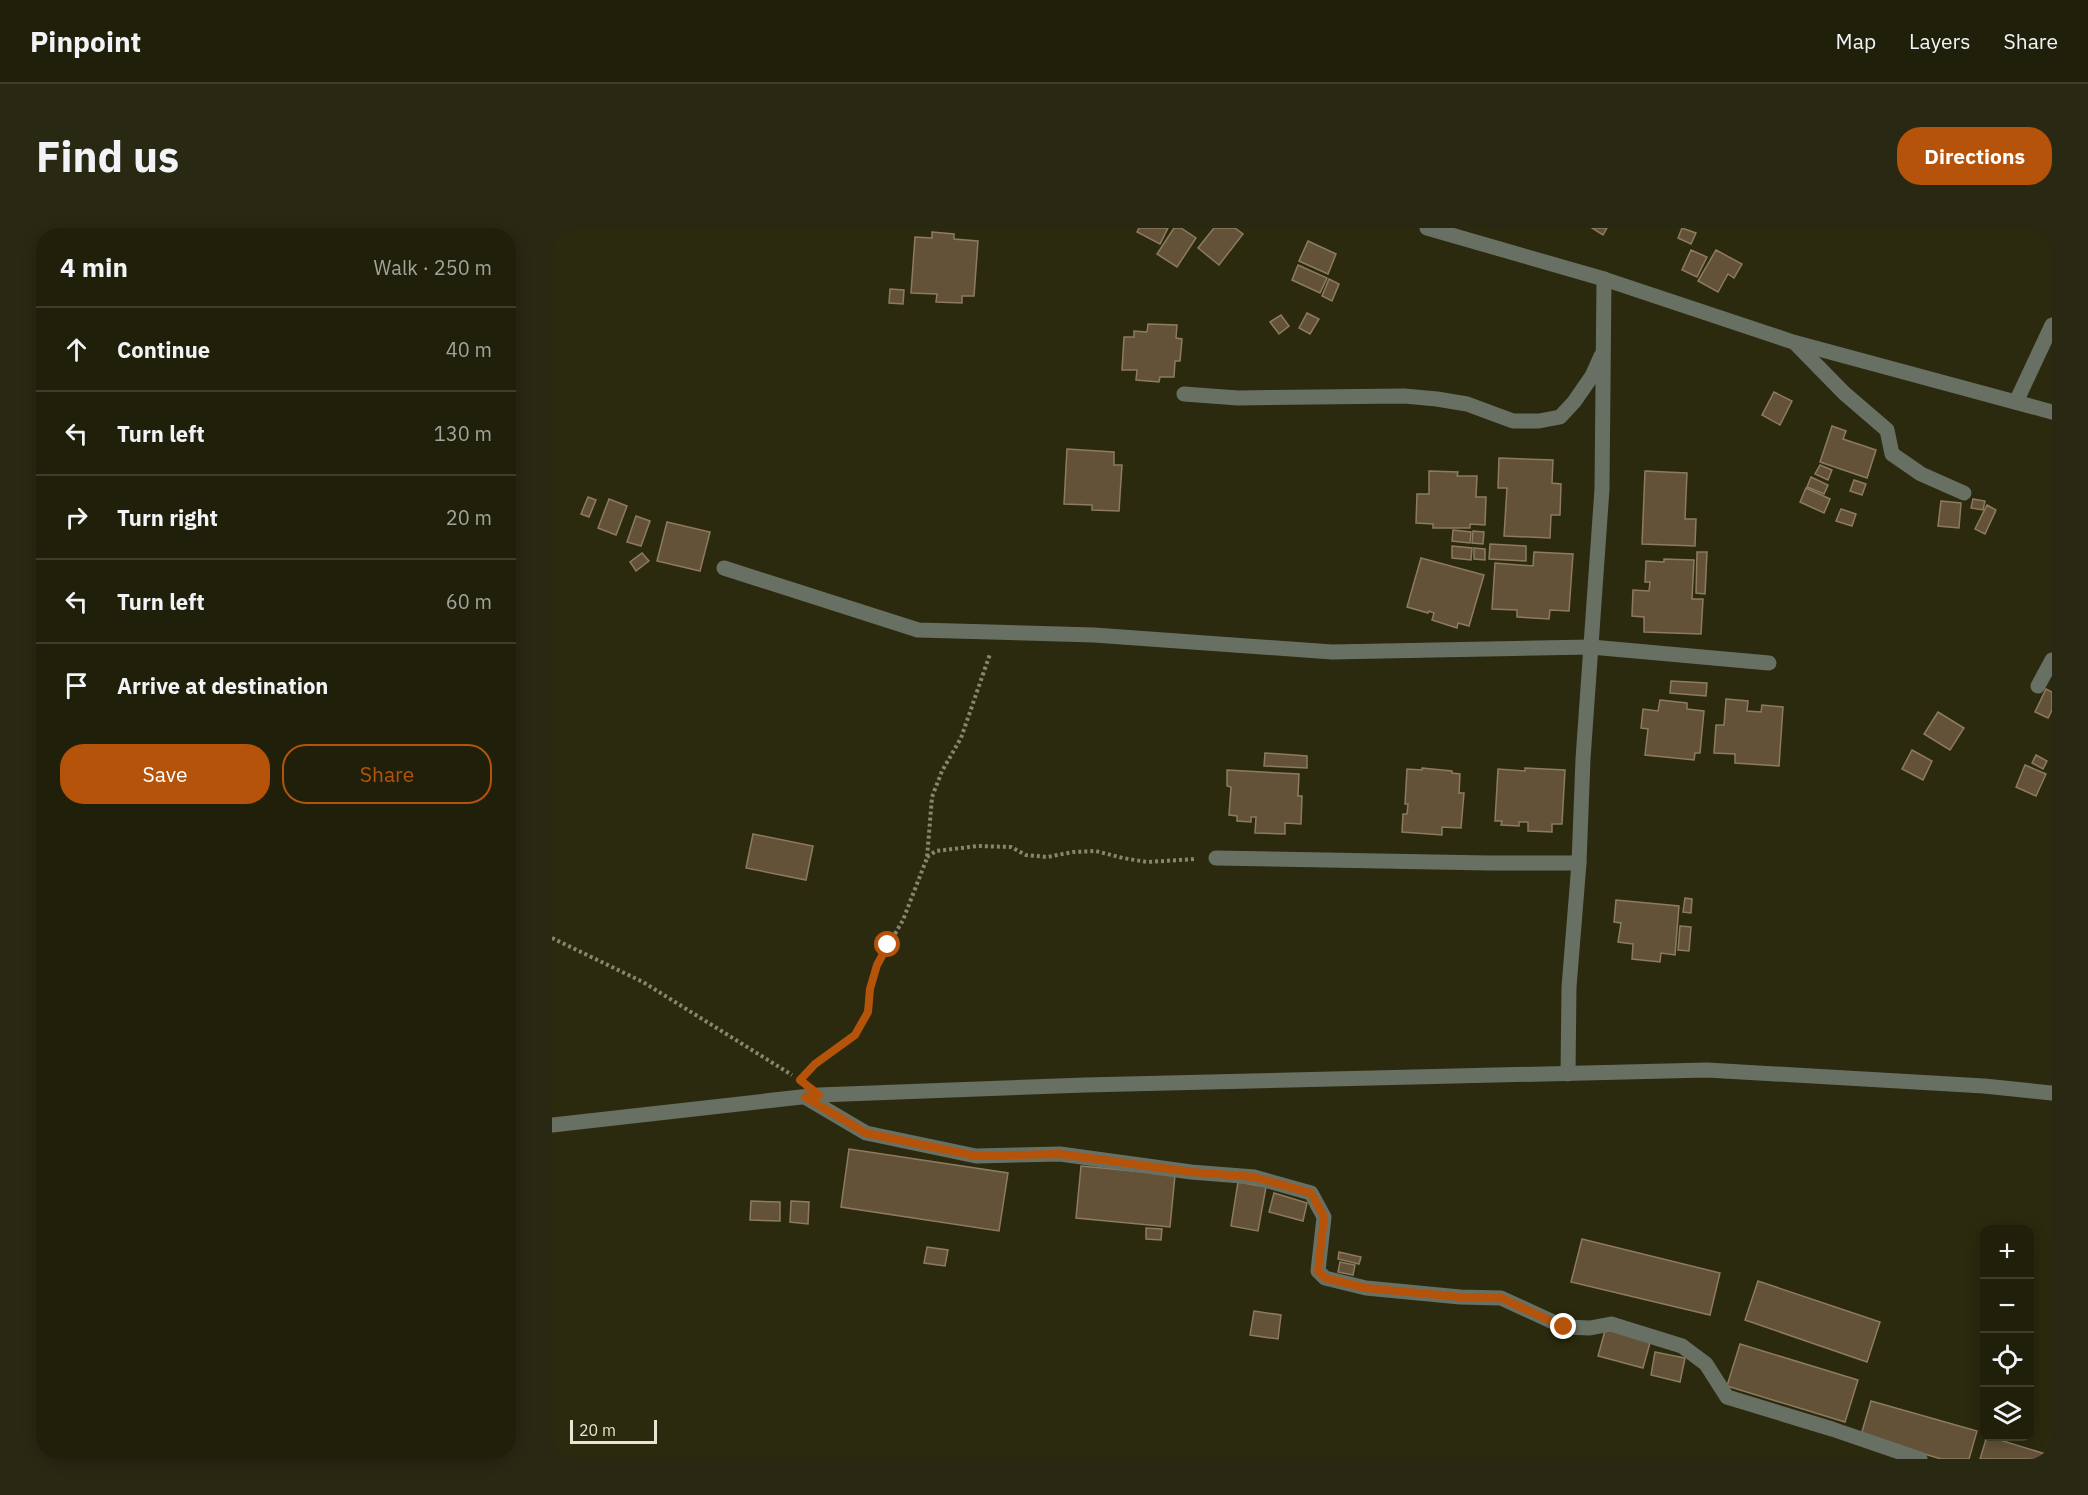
<!DOCTYPE html>
<meta charset="utf-8">
<style>
:root{--surface:#20200a;--page:#282813;--text:#f1f3f6;--muted:#a2a39c;--line:#3d3e2b;--accent:#b45309}
body{margin:0;font-family:"IBM Plex Sans",sans-serif;background:var(--page);color:var(--text)}
.controls{position:absolute;right:18px;bottom:18px;display:grid;overflow:hidden;border-radius:12px;box-shadow:0 3px 15px #0003}
.controls button{width:54px;height:54px;display:grid;place-items:center;padding:0;border:0;border-bottom:2px solid var(--line);background:var(--surface);color:var(--text);font:30px sans-serif}
.scale{position:absolute;left:18px;bottom:15px;width:87px;box-sizing:border-box;padding-left:6px;border:3px solid #e5e5d4;border-top:0;font-size:16px;line-height:21px;white-space:nowrap;color:#e5e5d4;-webkit-text-stroke:4px #2b2a0e;paint-order:stroke}
.stop{position:absolute;width:18px;height:18px;margin:-14px;border:4px solid #b45309;border-radius:50%;background:#fff}
.stop.end{background:#b45309;border-color:#fff;box-shadow:0 2px 6px #0008}
.list{margin:0;padding:0;list-style:none}
h2{display:flex;justify-content:space-between;align-items:center;height:78px;margin:0;padding:0 24px;font-size:26px}
h2 small{font-size:20px;font-weight:400;color:var(--muted)}
.list li{display:grid;grid-template-columns:39px 1fr auto;gap:18px;align-items:center;box-sizing:border-box;height:84px;padding:0 24px;border-top:2px solid var(--line)}
.list b{display:block;font-size:22px;white-space:nowrap}
.list em{font-size:20px;font-style:normal;color:var(--muted)}
.actions{display:flex;gap:12px;padding:18px 24px}
.actions a{flex:1;padding:14px 0;border:2px solid var(--accent);border-radius:24px;text-align:center;font-size:21px;color:var(--accent)}
.actions .main{background:var(--accent);color:#fff}
.icon{flex:none;width:33px;height:33px;fill:none;stroke:currentColor;stroke-width:2;stroke-linecap:round;stroke-linejoin:round}
.map{position:relative;flex:none;width:1500px;height:1231px;overflow:hidden;border-radius:24px}
header{display:flex;align-items:center;gap:36px;box-sizing:border-box;height:84px;padding:0 30px;background:var(--surface);border-bottom:2px solid var(--line)}
header strong{font-size:28px}
nav{display:flex;gap:33px;margin-inline-start:auto;font-size:21px}
.intro{display:flex;align-items:center;justify-content:space-between;box-sizing:border-box;height:144px;padding:0 36px}
h1{margin:0;font-size:42px}
.button{padding:15px 27px;border-radius:24px;background:var(--accent);color:#fff;font-size:21px;font-weight:700}
main{display:flex;gap:36px;padding:0 36px}
aside{flex:1;background:var(--surface);border-radius:24px;box-shadow:0 3px 15px #0003}
.map>svg:first-child{display:block}
.building{fill:#635238;stroke:#8d7b60;stroke-width:1.5}
.lines{fill:none;stroke-linecap:round;stroke-linejoin:round}
.path{stroke:#878670;stroke-width:4;stroke-dasharray:3 3;stroke-linecap:butt}
.minor{stroke:#687064;stroke-width:15}
.route{stroke:#b45309;stroke-width:8}
</style>
<header>
<strong>Pinpoint</strong>
<nav><a>Map</a><a>Layers</a><a>Share</a></nav>
</header>
<div class="intro"><h1>Find us</h1><a class="button">Directions</a></div>
<main>
<aside>
<h2>4 min<small>Walk · 250 m</small></h2>
<ul class="list">
<li><svg class="icon" aria-label="ahead" viewBox="0 0 24 24"><path d="M12 20V5M6 11l6-6 6 6"/></svg><div><b>Continue</b></div><em>40 m</em></li>
<li><svg class="icon" aria-label="left" viewBox="0 0 24 24"><path d="M17 20v-9H6M10 6l-5 5 5 5"/></svg><div><b>Turn left</b></div><em>130 m</em></li>
<li><svg class="icon" aria-label="right" viewBox="0 0 24 24"><path d="M7 20v-9h11M14 6l5 5-5 5"/></svg><div><b>Turn right</b></div><em>20 m</em></li>
<li><svg class="icon" aria-label="left" viewBox="0 0 24 24"><path d="M17 20v-9H6M10 6l-5 5 5 5"/></svg><div><b>Turn left</b></div><em>60 m</em></li>
<li><svg class="icon" aria-label="arrive" viewBox="0 0 24 24"><path d="M6 21V4h12l-3 4 3 4H6"/></svg><div><b>Arrive at destination</b></div></li>
</ul>
<div class="actions"><a class="main">Save</a><a>Share</a></div>
</aside>
<div class="map">
<svg width="1500" height="1231" viewBox="0 0 1500 1231">
<rect width="100%" height="100%" fill="#2b2a0e"/>
<g class="building">
<polygon points="587,0 616,0 608,16 585,4"/>
<polygon points="622,0 629,0 644,10 625,39 605,26"/>
<polygon points="662,0 683,0 691,6 667,37 646,20"/>
<polygon points="1040,0 1055,0 1051,7"/>
<polygon points="1130,0 1144,5 1139,16 1126,10"/>
<polygon points="380,4 402,6 402,11 426,13 422,68 410,68 410,75 384,74 385,66 359,65 363,9 380,10"/>
<polygon points="756,13 784,26 776,46 747,33"/>
<polygon points="1139,22 1155,29 1145,49 1130,42"/>
<polygon points="1164,22 1190,36 1182,50 1176,46 1166,64 1146,53"/>
<polygon points="746,37 775,50 768,65 740,52"/>
<polygon points="777,51 787,56 780,73 770,68"/>
<polygon points="338,61 352,62 351,76 337,75"/>
<polygon points="755,85 767,91 758,106 747,100"/>
<polygon points="729,87 737,98 727,106 718,94"/>
<polygon points="596,96 625,97 624,110 630,111 628,133 623,133 622,149 608,149 607,154 584,152 585,142 570,142 572,109 582,109 582,103 595,104"/>
<polygon points="1222,164 1240,173 1228,197 1210,187"/>
<polygon points="1280,198 1294,203 1291,211 1324,222 1315,250 1268,234"/>
<polygon points="515,221 562,224 562,237 570,237 567,283 540,282 540,277 512,276"/>
<polygon points="947,230 1001,232 1000,255 1009,256 1008,287 999,287 998,310 952,308 955,260 946,260"/>
<polygon points="1268,237 1280,242 1276,252 1263,246"/>
<polygon points="877,243 906,244 905,248 925,248 924,269 934,269 933,297 918,296 918,300 881,300 881,296 864,295 865,266 877,266"/>
<polygon points="1093,243 1135,245 1133,291 1144,291 1143,318 1090,316"/>
<polygon points="1259,249 1276,257 1272,266 1255,259"/>
<polygon points="1302,252 1314,256 1310,267 1298,263"/>
<polygon points="1254,260 1278,271 1272,285 1248,274"/>
<polygon points="36,269 44,272 37,289 29,286"/>
<polygon points="57,271 75,278 64,307 46,300"/>
<polygon points="1421,271 1433,273 1431,282 1419,280"/>
<polygon points="1389,273 1409,275 1407,300 1386,298"/>
<polygon points="1435,277 1444,282 1433,306 1423,301"/>
<polygon points="1289,281 1304,286 1300,298 1284,293"/>
<polygon points="84,288 98,293 89,318 75,314"/>
<polygon points="115,294 158,304 148,343 105,333"/>
<polygon points="901,302 919,304 918,315 900,313"/>
<polygon points="921,303 932,304 931,316 920,315"/>
<polygon points="938,316 974,318 974,333 937,331"/>
<polygon points="900,318 920,320 919,332 900,330"/>
<polygon points="922,320 933,321 933,332 922,331"/>
<polygon points="982,324 1021,326 1017,383 998,382 997,391 965,389 965,382 940,381 943,335 981,338"/>
<polygon points="1145,324 1155,324 1153,366 1144,365"/>
<polygon points="90,325 97,333 84,343 78,334"/>
<polygon points="869,330 932,347 917,398 906,395 905,400 880,392 882,385 877,383 876,385 855,379"/>
<polygon points="1112,331 1142,332 1140,371 1151,371 1149,406 1092,404 1092,389 1080,388 1081,362 1097,363 1098,354 1093,354 1094,333 1112,334"/>
<polygon points="1119,453 1155,455 1154,468 1118,465"/>
<polygon points="1494,461 1500,464 1500,482 1496,490 1483,484"/>
<polygon points="1174,471 1196,473 1195,483 1209,484 1210,477 1231,479 1227,538 1183,535 1183,526 1162,525 1164,497 1172,497"/>
<polygon points="1108,472 1135,475 1135,481 1152,483 1148,525 1143,525 1142,532 1093,527 1096,501 1089,500 1091,481 1106,483"/>
<polygon points="1386,484 1412,500 1398,522 1372,506"/>
<polygon points="1360,522 1380,533 1371,552 1350,541"/>
<polygon points="713,525 755,528 755,540 712,538"/>
<polygon points="1484,527 1495,533 1491,541 1480,535"/>
<polygon points="1473,537 1494,546 1484,568 1464,559"/>
<polygon points="870,540 900,543 900,545 908,546 907,565 912,565 909,600 890,599 890,607 850,604 851,586 855,586 856,576 853,576 855,541 870,542"/>
<polygon points="973,540 1013,542 1010,596 1000,596 1000,604 976,603 976,594 967,594 967,598 949,597 950,593 943,593 946,541 973,543"/>
<polygon points="675,542 747,546 746,568 750,568 749,596 733,595 733,606 703,605 704,589 699,589 699,594 685,593 685,588 677,587 679,559 675,558"/>
<polygon points="201,606 261,618 254,652 194,640"/>
<polygon points="1133,670 1140,671 1139,685 1131,684"/>
<polygon points="1064,672 1127,678 1123,727 1109,725 1108,734 1080,731 1081,716 1066,714 1069,695 1062,694"/>
<polygon points="1128,698 1139,699 1137,723 1126,722"/>
<polygon points="297,921 456,945 447,1003 289,979"/>
<polygon points="529,938 623,947 618,999 524,990"/>
<polygon points="686,954 714,959 706,1003 679,998"/>
<polygon points="722,965 755,975 751,993 717,984"/>
<polygon points="199,973 228,974 228,993 198,992"/>
<polygon points="239,973 257,974 256,996 238,994"/>
<polygon points="594,1000 610,1001 609,1012 594,1011"/>
<polygon points="1030,1011 1168,1045 1158,1087 1019,1054"/>
<polygon points="375,1019 396,1022 393,1038 372,1035"/>
<polygon points="787,1024 809,1029 807,1036 786,1031"/>
<polygon points="788,1034 803,1037 801,1047 786,1044"/>
<polygon points="1206,1053 1328,1094 1315,1134 1193,1092"/>
<polygon points="702,1083 729,1087 726,1111 698,1107"/>
<polygon points="1054,1099 1099,1111 1091,1140 1046,1128"/>
<polygon points="1188,1116 1306,1152 1293,1194 1175,1158"/>
<polygon points="1103,1124 1133,1130 1128,1154 1099,1147"/>
<polygon points="1319,1173 1425,1203 1417,1231 1389,1231 1309,1207"/>
<polygon points="1435,1208 1500,1228 1500,1231 1428,1231"/>
</g>
<g class="lines">
<g class="path">
<polyline points="375,629 384,623 426,618 459,619 474,627 495,629 521,624 544,623 571,630 595,634 644,631"/>
<polyline points="0,710 91,754 240,847"/>
<polyline points="253,846 263,836 303,807 316,784 318,761 325,737 351,692 375,630 380,569 390,543 409,510 438,426"/>
</g>
<g class="minor">
<polyline points="875,0 1052,51 1241,114 1500,184"/>
<polyline points="1244,116 1292,165 1335,202 1340,226 1369,246 1412,265"/>
<polyline points="632,166 686,170 852,168 885,171 915,176 961,193 987,193 1008,189 1022,174 1040,148 1049,128"/>
<polyline points="1464,174 1500,97"/>
<polyline points="172,340 366,402 542,407 780,424 1039,419 1217,435"/>
<polyline points="1486,458 1500,432"/>
<polyline points="664,630 938,635 1027,635"/>
<polyline points="1016,846 1017,759 1027,635 1031,531 1050,261 1052,51"/>
<polyline points="253,869 314,905 424,928 508,926 639,944 702,949 759,965 772,989 766,1043 773,1050 814,1060 908,1069 949,1070 1012,1099 1038,1100 1059,1096 1130,1118 1154,1136 1175,1169 1280,1201 1368,1231"/>
<polyline points="0,897 267,867 533,857 1155,842 1432,858 1500,865"/>
</g>
</g>
<g class="lines">
<polyline class="route" points="336,717 325,737 318,761 316,784 303,807 263,836 248,852 267,867 253,869 314,905 424,928 508,926 639,944 702,949 759,965 772,989 766,1043 773,1050 814,1060 908,1069 949,1070 1012,1099"/>
</g>
</svg>
<div class="controls">
<button>+</button>
<button>−</button>
<button><svg class="icon" aria-label="locate" viewBox="0 0 24 24"><circle cx="12" cy="12" r="6"/><path d="M12 2v4M12 18v4M2 12h4M18 12h4"/></svg></button>
<button><svg class="icon" aria-label="layers" viewBox="0 0 24 24"><path d="M12 4l9 5-9 5-9-5zM3 14l9 5 9-5"/></svg></button>
</div>
<div class="scale">20 m</div>
<div class="stop" style="left:336px;top:717px"></div>
<div class="stop end" style="left:1012px;top:1099px"></div>
</div>
</main>
